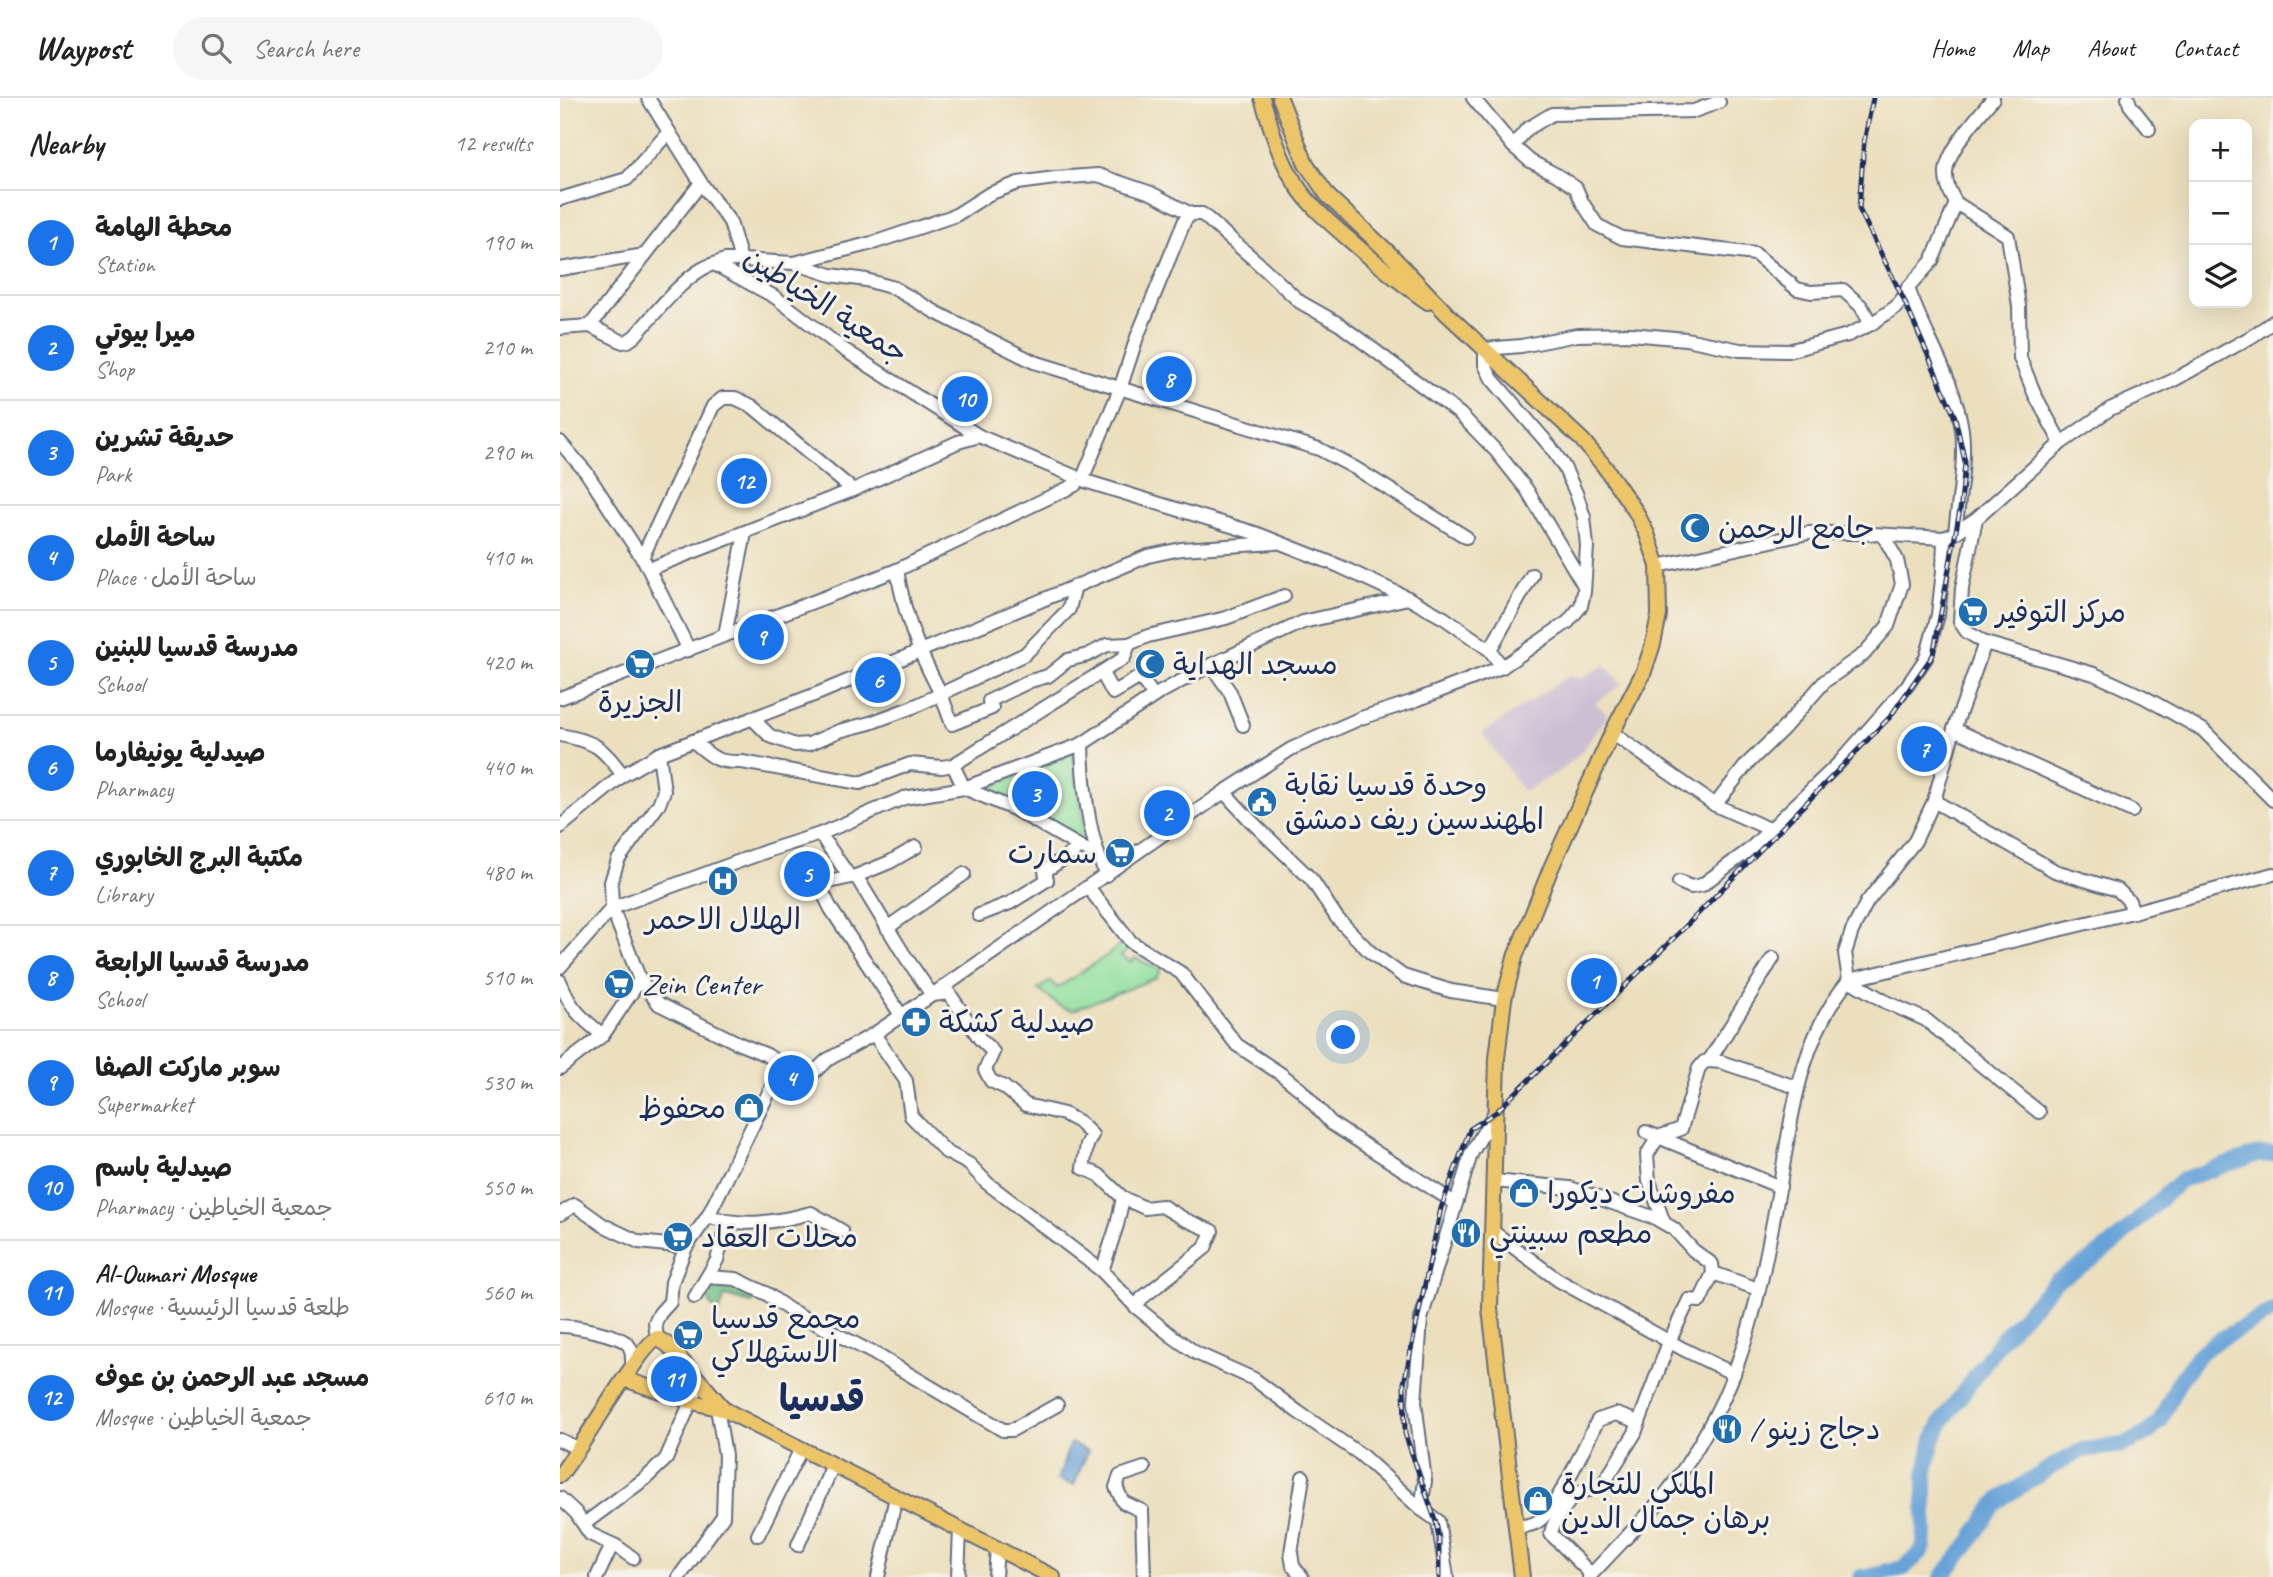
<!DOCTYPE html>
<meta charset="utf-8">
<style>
:root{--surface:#fff;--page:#f6f6f6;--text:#222;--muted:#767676;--line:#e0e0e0;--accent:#1a73e8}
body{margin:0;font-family:Caveat,"Playpen Sans Arabic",sans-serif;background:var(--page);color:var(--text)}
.controls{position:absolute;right:21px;top:21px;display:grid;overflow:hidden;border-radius:14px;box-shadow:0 7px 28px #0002}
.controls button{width:63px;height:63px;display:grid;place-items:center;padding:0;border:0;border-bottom:2px solid var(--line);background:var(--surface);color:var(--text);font:35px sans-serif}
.you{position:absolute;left:784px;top:940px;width:24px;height:24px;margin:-18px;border:5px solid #fff;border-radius:50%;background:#1a73e8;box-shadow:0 0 0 10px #1a73e833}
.badge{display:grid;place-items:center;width:46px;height:46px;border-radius:50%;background:var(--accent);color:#fff;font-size:23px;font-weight:700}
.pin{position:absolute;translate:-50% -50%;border:4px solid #fff;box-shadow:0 2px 7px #0006}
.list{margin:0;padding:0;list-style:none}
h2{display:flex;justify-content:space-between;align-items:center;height:91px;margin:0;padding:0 28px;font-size:30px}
h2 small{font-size:23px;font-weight:400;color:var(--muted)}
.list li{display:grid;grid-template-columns:46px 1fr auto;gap:21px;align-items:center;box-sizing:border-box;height:105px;padding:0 28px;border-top:2px solid var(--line)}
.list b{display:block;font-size:26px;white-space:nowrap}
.list p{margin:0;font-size:23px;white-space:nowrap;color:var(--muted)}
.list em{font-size:23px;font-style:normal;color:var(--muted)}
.icon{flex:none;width:38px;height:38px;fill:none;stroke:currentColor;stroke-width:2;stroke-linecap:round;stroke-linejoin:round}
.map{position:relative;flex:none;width:1713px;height:1479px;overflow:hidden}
header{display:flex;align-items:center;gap:42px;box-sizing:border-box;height:98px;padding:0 35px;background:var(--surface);border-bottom:2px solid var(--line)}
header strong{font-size:33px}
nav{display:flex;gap:38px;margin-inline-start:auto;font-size:24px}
.search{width:490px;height:63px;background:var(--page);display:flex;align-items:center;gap:18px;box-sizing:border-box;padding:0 24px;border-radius:38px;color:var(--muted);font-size:26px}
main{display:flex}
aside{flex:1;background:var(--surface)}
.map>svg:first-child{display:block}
.industrial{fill:#ccbfd4}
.green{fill:#91e09f;stroke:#56887e;stroke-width:2}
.forest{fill:#74be86;stroke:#487672;stroke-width:2}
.water{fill:#68a3d8;stroke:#42699b;stroke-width:2}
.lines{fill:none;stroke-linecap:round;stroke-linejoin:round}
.river{stroke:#68a3d8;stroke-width:16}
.minor-casing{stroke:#646d80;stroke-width:16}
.major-casing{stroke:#646d80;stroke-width:18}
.minor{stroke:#fff;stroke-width:12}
.major{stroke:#edc569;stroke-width:14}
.rail-casing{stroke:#1b2f5e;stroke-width:5}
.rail{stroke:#f7f3e8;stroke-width:2.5;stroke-dasharray:8;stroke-linecap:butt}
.labels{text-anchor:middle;stroke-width:6;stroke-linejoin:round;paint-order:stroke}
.street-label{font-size:30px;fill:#1b2f5e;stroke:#f7f3e8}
.poi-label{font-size:30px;fill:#1b2f5e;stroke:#f7f3e8;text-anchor:start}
.district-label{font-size:37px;font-weight:bold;fill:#1b2f5e;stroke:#f7f3e8}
</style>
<header>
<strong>Waypost</strong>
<div class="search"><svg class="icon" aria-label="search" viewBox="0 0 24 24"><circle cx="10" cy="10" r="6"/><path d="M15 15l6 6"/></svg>Search here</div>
<nav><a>Home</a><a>Map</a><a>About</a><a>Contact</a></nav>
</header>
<main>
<aside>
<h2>Nearby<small>12 results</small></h2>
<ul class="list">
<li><span class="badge">1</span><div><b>محطة الهامة</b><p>Station</p></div><em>190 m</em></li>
<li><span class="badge">2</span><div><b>ميرا بيوتي</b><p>Shop</p></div><em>210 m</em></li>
<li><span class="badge">3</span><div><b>حديقة تشرين</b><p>Park</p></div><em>290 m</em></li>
<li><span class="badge">4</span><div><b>ساحة الأمل</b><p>Place · ساحة الأمل</p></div><em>410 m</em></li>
<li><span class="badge">5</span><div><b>مدرسة قدسيا للبنين</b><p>School</p></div><em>420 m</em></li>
<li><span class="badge">6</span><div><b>صيدلية يونيفارما</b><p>Pharmacy</p></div><em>440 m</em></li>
<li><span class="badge">7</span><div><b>مكتبة البرج الخابوري</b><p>Library</p></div><em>480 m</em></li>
<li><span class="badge">8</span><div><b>مدرسة قدسيا الرابعة</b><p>School</p></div><em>510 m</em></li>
<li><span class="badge">9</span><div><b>سوبر ماركت الصفا</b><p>Supermarket</p></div><em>530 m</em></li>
<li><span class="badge">10</span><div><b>صيدلية باسم</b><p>Pharmacy · جمعية الخياطين</p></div><em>550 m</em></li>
<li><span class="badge">11</span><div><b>Al-Oumari Mosque</b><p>Mosque · طلعة قدسيا الرئيسية</p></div><em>560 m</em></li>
<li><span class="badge">12</span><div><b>مسجد عبد الرحمن بن عوف</b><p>Mosque · جمعية الخياطين</p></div><em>610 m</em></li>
</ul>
</aside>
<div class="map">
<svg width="1713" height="1479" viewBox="0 0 1713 1479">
<rect width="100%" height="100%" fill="#f7f3e8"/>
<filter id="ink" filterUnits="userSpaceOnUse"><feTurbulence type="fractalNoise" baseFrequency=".0143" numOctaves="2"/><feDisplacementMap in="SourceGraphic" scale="14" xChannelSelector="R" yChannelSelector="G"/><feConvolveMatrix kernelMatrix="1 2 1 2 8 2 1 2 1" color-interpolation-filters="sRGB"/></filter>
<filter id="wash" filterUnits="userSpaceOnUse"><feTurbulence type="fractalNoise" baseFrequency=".00686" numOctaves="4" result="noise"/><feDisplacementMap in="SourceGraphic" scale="28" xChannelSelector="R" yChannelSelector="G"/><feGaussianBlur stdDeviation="1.57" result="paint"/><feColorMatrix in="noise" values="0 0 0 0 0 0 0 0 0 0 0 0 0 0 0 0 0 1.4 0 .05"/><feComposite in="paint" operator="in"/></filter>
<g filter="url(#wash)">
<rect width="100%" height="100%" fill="#ebdfbe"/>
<polygon class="industrial" points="1045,567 1062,586 1035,605 1047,616 1044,623 1022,653 1004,670 964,694 922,635 1010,577 1020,581"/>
<g class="green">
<polygon points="513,655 521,704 524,746 423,692"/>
<polygon points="565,843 571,849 561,858 571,864 575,860 601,872 596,880 513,912 500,908 478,891 491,883 497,890 549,856"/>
</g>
<polygon class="forest" points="181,1184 202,1199 191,1205 165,1198 159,1215 151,1208 147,1199 151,1189"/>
<polygon class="water" points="510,1345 528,1353 514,1387 498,1382"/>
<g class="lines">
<g class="river">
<polyline points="1301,1479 1322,1476 1327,1473 1344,1470 1360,1455 1364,1448 1365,1432 1365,1377 1373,1342 1381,1325 1444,1238 1496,1183 1529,1163 1556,1143 1621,1082 1695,1057 1713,1056"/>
<polyline points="1382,1479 1410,1444 1434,1407 1442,1400 1493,1368 1523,1352 1564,1347 1589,1334 1600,1323 1618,1285 1639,1256 1655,1244 1713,1213"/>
</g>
</g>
</g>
<g filter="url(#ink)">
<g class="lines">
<g class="minor-casing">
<g id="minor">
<polyline points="88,0 141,85"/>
<polyline points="913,0 953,48 970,63 997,77 1016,90 1022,104 1037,127 1062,140 1195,156 1237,191 1251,194 1283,192 1301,208 1311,226"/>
<polyline points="1568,0 1570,7 1589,31"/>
<polyline points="953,48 967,31 992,16 1134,13 1159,4"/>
<polyline points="0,101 67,81 108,35"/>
<polyline points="1396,105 1448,138 1459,208 1460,260 1475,297 1501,345"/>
<polyline points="85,157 141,85 170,124 181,162"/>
<polyline points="234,165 271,177 306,182 334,190 377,215 474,264 759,351 795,370 906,439"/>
<polyline points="154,166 165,162 181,162 234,165 316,144 396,117 429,96 458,85 495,80 538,77 591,95 631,116"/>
<path d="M0,171L85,157L30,228L63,244L68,243L75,238C94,217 127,173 154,166L215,199L283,251L419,338"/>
<path d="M1348,190C1364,237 1395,282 1402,332C1406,363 1398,404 1395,435"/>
<polyline points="1713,224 1691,239 1612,283 1550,311 1501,345 1416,421 1402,490 1400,524 1407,534 1425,545 1534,576 1584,599 1643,632 1713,702"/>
<polyline points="0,230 30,228"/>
<polyline points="0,344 26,374 82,460 153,308 163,300 175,300 192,308 293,392"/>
<polyline points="524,377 560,291 577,239 625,122 631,116 642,116 697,164 740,204 779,226 900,316 936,353 967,392 1023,486"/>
<polyline points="85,464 129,552"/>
<polyline points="1098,468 1248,435 1295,435 1384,440 1395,435 1416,421"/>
<polyline points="89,471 293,392 398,344 419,338 514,378"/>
<path d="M337,472C345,521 358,552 381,596L465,556L509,511L515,488"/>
<polyline points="165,537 185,435"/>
<polyline points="1425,545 1394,631 1374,703 1355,743 1307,804 1292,833 1285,855 1289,882 1326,904 1366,922 1479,1014"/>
<polyline points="930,552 972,477"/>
<polyline points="651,567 670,594 683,627"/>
<path d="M942,569L1008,524L1021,508L1024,494L1027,448L1024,419L1016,395L1004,369L990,348L932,281L925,267V251L961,248L1017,237L1071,236L1126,241L1180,252L1228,253L1288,237L1311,226L1336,209L1343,200L1348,190L1372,163L1396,105C1391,96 1385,86 1386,74C1387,52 1419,18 1433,0"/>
<polyline points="542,575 553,595 580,579 594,598"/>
<polyline points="0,600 337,472 515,387"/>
<polyline points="192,620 210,638 235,647 249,646 279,633 310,625 353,609 381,596 392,626 432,610 429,603 470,583 488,578 508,562 528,557 547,547 569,546"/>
<polyline points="1394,631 1572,713"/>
<polyline points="1052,635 1155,707 1187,666 1223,631 1265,583 1304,556 1328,528 1342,486 1337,462 1323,437"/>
<path d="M0,637C36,644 41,648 63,677"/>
<path d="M133,643C152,659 156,665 182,664L300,685L350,666L382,669L393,667L404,690L454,711L524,751L536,755"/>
<path d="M522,646C523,690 528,737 546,777"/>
<polyline points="99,656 104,693 99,706 58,762 51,784 52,810 80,882 99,906 180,946 207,957 223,968"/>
<polyline points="393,667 564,560 569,546 588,538 666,520 724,498"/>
<polyline points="664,694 690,722 752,782 777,820 810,854 843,878 891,893 944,901"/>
<polyline points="1374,703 1495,773 1558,792 1569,803 1573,814"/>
<polyline points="1155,707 1209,731"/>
<polyline points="0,729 63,677 99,656 259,595 588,458 621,451 715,445"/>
<polyline points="260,736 289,778"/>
<polyline points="356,749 330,764 296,778 343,855 372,897 389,895 420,941 433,954 425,972 431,983 444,989 466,1007 504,1016 519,1024 532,1037 527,1047 523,1070 539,1077 563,1100 585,1110 602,1108 624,1121 652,1133 645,1150 582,1200 576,1209"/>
<polyline points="296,778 264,785 262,793 271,811 341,917"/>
<polyline points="1119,784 1131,789 1142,787 1189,752 1280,664 1347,588 1366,560 1378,517 1383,473 1384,440"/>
<polyline points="528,789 571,844 621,875 677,947 721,976 741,992 772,1026 895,1105"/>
<polyline points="419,817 450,805 487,782 485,773 521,749"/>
<polyline points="327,830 404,776"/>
<polyline points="1213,860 1149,963 1161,964 1236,989"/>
<polyline points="0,869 52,810 210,752 260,736 344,700 404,690 522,646 599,595 651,567 743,524 848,500"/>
<path d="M0,883C9,909 22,921 43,937"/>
<polyline points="314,936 346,983 351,1018 386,1054 409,1066 427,1085 542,1173 576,1209 612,1238 636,1255 694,1281 738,1314 800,1356 861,1411"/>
<polyline points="0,970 43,937 80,882"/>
<polyline points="246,982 244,972 236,966 223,968 217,978 219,986 226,993 235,993 240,991 246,982 267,962 314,936 372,897 664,694 731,651 801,620 851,604 942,569 930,552 884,520 848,500 779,468 698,436 525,383"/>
<polyline points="1086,1034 1220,1089"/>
<polyline points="934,1083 1010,1090 1095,1120 1114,1131 1133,1152 1152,1166 1153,1175 1198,1191"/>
<polyline points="0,1116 15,1107 43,1127 79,1144 126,1149"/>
<path d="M148,1118C182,1130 217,1124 251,1115L282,1133"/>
<polyline points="1104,1125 1089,1083 1087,1057 1098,1039 1121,1031 1139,970 1144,964 1149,963"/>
<polyline points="932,1133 998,1182 1123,1251 1174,1276"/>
<polyline points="542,1173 557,1127 563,1100"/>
<polyline points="148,1179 176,1181 207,1196 228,1211 315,1256 443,1332 452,1332 497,1307"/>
<polyline points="135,1199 157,1162 167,1125"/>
<path d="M0,1228C14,1228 63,1237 69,1248C73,1253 72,1263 72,1270"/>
<polyline points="97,1240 95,1225 100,1215 110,1204 112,1184 126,1149 148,1118 217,978"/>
<polyline points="0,1342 19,1351"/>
<polyline points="0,1400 16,1415 30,1436 56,1448 73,1460"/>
<polyline points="24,1426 86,1380 106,1361 140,1283"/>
<path d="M956,1429C963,1428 971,1428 977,1424C998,1411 1025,1345 1038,1322L1056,1316L1079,1324"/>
<polyline points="198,1437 241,1351"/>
<polyline points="238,1447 273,1367"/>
<path d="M1031,1476L991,1436C992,1423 1007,1408 1014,1396L1042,1388L1075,1335L1109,1244L1129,1202L1140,1203L1153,1175"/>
<polyline points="37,1479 52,1447"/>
<polyline points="119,1479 163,1418 165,1357 157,1310"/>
<polyline points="318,1479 336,1399"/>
<polyline points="398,1479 400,1432"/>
<polyline points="435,1479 437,1450"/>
<polyline points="584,1479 582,1413 563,1404 556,1389 560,1378 584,1370"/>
<polyline points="742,1479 733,1468 731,1455 743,1379"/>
<polyline points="887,1479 878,1423 861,1411 865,1383 855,1304 861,1221 911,1056 935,1014"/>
<path d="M1029,1479C1052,1454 1076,1430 1098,1405C1128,1371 1162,1310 1177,1267C1198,1209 1209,1146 1220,1086C1233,1013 1240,941 1289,882L1573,814L1713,776"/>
</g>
</g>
<g class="major-casing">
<g id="major">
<path d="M702,0C710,25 717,53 730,76C746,107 774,128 800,151C822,169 844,188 868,204"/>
<polyline points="720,0 746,66 768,98 829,155 887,216 1022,342 1044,368 1076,414 1087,436 1098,468 1099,517 1093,546 1084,573 1052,635 991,770 955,859 944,901 937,960 930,1211 962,1479"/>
<polyline points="64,1281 130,1303 165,1312 493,1479"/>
<path d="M0,1377C26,1342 47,1304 73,1268C80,1258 87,1247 97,1240L108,1247L165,1312"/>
</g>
</g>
<use href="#minor" class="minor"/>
<use href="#major" class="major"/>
<g class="rail-casing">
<polyline id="rail" points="879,1479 879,1441 876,1424 845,1336 844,1285 881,1110 910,1031 936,1014 1124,830 1330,619 1373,557 1401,406 1405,364 1395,319 1343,200 1299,111 1304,44 1313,0"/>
</g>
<use href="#rail" class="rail"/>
</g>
</g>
<defs>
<g id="mosque-disc" transform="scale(1.575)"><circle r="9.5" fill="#1f6fb2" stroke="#f7f3e8"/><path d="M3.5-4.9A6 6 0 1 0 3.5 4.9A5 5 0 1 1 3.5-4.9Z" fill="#fff"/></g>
<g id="supermarket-disc" transform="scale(1.575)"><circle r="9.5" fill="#1f6fb2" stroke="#f7f3e8"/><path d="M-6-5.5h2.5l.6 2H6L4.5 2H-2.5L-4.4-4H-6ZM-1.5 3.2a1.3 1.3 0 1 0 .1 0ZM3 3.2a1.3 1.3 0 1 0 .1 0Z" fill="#fff"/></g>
<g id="civic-disc" transform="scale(1.575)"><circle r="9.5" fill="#1f6fb2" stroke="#f7f3e8"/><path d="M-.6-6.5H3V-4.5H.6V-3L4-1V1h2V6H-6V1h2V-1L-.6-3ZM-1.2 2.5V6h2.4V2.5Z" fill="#fff"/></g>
<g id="hospital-disc" transform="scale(1.575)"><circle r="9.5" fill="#1f6fb2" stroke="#f7f3e8"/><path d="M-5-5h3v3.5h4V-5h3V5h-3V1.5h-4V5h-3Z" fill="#fff"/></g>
<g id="pharmacy-disc" transform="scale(1.575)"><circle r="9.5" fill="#1f6fb2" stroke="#f7f3e8"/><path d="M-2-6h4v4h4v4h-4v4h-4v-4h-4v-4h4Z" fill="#fff"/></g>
<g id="shop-disc" transform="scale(1.575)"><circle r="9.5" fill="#1f6fb2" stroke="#f7f3e8"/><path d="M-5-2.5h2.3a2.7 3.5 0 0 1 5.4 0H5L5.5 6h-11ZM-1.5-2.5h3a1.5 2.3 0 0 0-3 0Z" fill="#fff"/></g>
<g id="restaurant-disc" transform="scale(1.575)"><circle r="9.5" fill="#1f6fb2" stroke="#f7f3e8"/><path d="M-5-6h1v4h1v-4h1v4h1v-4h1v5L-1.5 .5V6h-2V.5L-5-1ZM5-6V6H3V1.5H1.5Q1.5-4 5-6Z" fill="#fff"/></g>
</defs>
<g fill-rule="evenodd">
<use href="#mosque-disc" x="1135" y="430"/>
<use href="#supermarket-disc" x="1413" y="514"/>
<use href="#supermarket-disc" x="80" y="566"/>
<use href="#mosque-disc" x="590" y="566"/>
<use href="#civic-disc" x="702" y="704"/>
<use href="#supermarket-disc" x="560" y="755"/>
<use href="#hospital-disc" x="163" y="783"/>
<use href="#supermarket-disc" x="59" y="886"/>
<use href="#pharmacy-disc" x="356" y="924"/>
<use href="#shop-disc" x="189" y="1010"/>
<use href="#shop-disc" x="964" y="1095"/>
<use href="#restaurant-disc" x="906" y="1135"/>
<use href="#supermarket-disc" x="118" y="1139"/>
<use href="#supermarket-disc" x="128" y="1237"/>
<use href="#restaurant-disc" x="1167" y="1331"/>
<use href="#shop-disc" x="978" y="1403"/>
</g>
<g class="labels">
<g class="street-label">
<text transform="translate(266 207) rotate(33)" y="10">جمعية الخياطين</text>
</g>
<g class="poi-label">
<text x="1158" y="440">جامع الرحمن</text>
<text x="1436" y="524">مركز التوفير</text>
<text x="613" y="576">مسجد الهداية</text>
<text x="80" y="614" text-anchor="middle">الجزيرة</text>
<text x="725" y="697">وحدة قدسيا نقابة<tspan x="725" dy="34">المهندسين ريف دمشق</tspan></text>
<text x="537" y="765" text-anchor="end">سمارت</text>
<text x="163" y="831" text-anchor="middle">الهلال الاحمر</text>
<text x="82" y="896">Zein Center</text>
<text x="379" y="934">صيدلية كشكة</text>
<text x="166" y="1020" text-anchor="end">محفوظ</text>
<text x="987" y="1105">مفروشات ديكورا</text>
<text x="929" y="1145">مطعم سبينتي</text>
<text x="141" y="1149">محلات العقاد</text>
<text x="151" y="1230">مجمع قدسيا<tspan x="151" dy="34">الاستهلاكي</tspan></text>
<text x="1190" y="1341">/ دجاج زينو</text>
<text x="1001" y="1396">الملكي للتجارة<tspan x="1001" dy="34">برهان جمال الدين</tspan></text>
</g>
<g class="district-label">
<text x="262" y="1313">قدسيا</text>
</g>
</g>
</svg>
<div class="controls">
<button>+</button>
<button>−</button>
<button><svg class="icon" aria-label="layers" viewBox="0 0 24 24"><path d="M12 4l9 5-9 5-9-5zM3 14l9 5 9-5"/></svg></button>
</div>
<div class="you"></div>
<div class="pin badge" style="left:1034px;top:883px">1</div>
<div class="pin badge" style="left:607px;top:715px">2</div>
<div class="pin badge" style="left:475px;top:696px">3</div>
<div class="pin badge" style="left:231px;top:980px">4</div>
<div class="pin badge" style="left:247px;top:776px">5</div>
<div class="pin badge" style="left:318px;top:582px">6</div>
<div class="pin badge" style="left:1364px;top:651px">7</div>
<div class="pin badge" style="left:609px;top:281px">8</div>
<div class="pin badge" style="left:201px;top:539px">9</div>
<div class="pin badge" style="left:405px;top:301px">10</div>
<div class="pin badge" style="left:114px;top:1281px">11</div>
<div class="pin badge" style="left:184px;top:383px">12</div>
</div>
</main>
